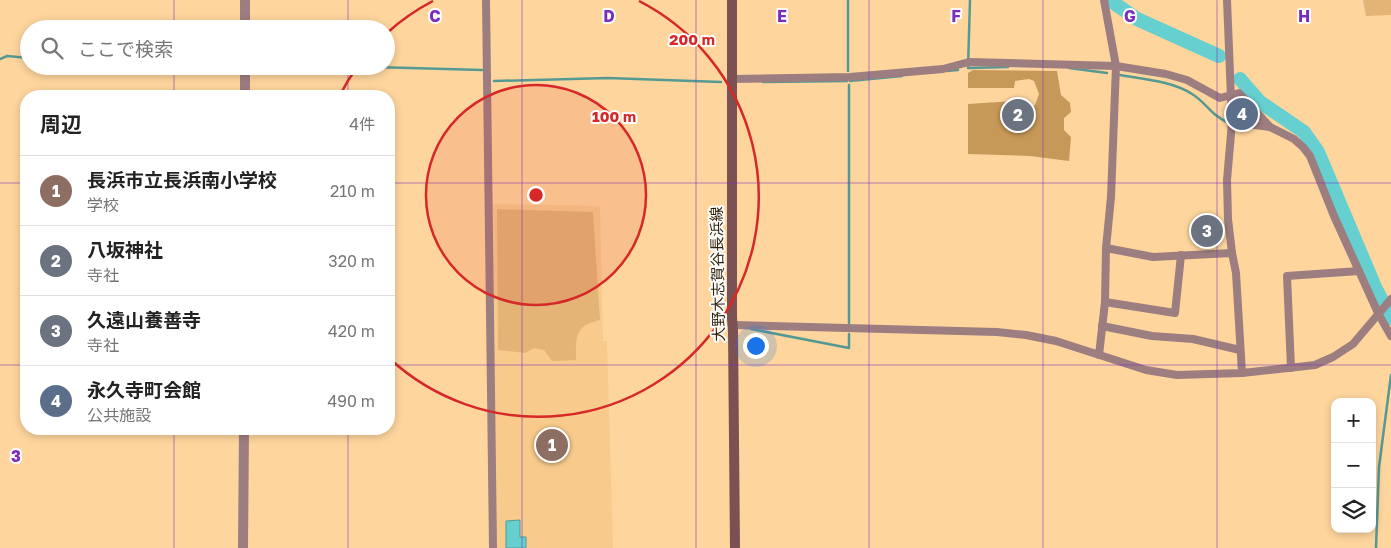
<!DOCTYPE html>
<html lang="ja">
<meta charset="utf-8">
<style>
:root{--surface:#fff;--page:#f2f2f2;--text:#222;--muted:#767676;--line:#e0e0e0;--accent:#0373db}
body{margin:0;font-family:"Golos Text","Noto Sans JP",sans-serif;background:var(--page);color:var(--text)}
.controls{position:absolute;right:15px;bottom:15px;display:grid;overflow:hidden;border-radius:10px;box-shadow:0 2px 8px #0003}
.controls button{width:45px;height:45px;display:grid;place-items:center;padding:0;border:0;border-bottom:1px solid var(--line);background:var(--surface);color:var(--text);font:25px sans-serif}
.you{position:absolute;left:755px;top:345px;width:18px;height:18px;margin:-12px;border:4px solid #fff;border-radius:50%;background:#1a73e8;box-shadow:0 0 0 8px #1a73e833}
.badge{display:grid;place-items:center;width:32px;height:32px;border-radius:50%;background:var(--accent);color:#fff;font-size:16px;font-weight:700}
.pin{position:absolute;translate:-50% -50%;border:2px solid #fff;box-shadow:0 1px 5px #0006}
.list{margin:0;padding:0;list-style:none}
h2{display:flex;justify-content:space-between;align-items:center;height:65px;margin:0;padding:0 20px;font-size:21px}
h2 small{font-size:16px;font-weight:400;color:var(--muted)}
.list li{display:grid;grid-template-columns:32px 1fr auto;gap:15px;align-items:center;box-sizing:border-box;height:70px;padding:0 20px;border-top:1px solid var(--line)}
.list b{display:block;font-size:19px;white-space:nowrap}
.list p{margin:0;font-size:16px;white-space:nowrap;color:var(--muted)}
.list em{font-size:16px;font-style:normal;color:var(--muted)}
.icon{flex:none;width:28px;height:28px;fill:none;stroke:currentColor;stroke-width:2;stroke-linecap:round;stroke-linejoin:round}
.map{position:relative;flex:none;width:1391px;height:548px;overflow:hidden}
.search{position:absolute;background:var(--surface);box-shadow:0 2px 8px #0003;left:20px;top:20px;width:375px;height:55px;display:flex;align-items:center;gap:12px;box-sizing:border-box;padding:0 18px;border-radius:28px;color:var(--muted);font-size:19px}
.panel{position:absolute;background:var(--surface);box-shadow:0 2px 8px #0003;left:20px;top:90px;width:375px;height:345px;border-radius:20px}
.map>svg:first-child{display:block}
.built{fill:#f8ca8c}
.green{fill:#e3b475}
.forest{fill:#c79959}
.water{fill:#65d0cf;stroke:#549a93}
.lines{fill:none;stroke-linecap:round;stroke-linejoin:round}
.stream{stroke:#549a93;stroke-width:2.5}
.river{stroke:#65d0cf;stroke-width:14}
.minor{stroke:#9d7e80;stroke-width:8}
.tertiary{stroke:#9d7e80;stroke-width:10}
.secondary{stroke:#7c5154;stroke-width:10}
.grid{fill:none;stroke:#7b2cbf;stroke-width:1;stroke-opacity:0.55}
.ring{fill:none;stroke:#d62828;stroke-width:2.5}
.labels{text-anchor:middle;stroke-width:4;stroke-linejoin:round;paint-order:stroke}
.street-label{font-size:15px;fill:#2c1d06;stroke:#fdfdfd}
.grid-label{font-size:16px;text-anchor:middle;font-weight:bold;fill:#7b2cbf;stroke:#fdfdfd;stroke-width:4;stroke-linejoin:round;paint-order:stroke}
.centre{fill:#d62828;stroke:#fdfdfd;stroke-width:2.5}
.ring-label{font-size:15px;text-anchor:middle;font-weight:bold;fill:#d62828;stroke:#fdfdfd;stroke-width:4;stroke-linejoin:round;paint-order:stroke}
</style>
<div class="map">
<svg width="1391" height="548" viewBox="0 0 1391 548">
<rect width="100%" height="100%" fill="#fed59d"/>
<polygon class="built" points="493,204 600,206 603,341 607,341 613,548 495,548"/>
<g class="green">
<polygon points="1363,0 1391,0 1391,15 1366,16"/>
<path d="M497,209L593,212L600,320C574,326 576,337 576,360L552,361L544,350L534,348L525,353L498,350Z"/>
</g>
<polygon class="forest" points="973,70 1057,71 1061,95 1070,103 1071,112 1064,118 1064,130 1071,137 1069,161 1030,156 968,154 968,104 1014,101 1016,109 1025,111 1035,105 1039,94 1034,81 1029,79 1015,81 1014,88 968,88 968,73"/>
<polygon class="water" points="520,520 520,537 526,537 526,548 506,548 506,521"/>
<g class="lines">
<g class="stream">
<polyline points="848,0 848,71"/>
<polyline points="970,0 968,68 1008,67"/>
<polyline points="0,59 7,56 29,58"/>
<polyline points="337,66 482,70"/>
<polyline points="1069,68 1107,73"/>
<polyline points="947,71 958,70"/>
<path d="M1120,75C1143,79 1172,81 1192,94C1207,103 1210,115 1229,123"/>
<polyline points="494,81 608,78 721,82"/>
<polyline points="850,81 902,76"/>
<polyline points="763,82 847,81"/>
<polyline points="849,85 849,323"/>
<polyline points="1331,201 1337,199"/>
<polyline points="751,329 849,348 849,334"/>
<polyline points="1376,548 1379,467 1391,375"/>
</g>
<g class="river">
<polyline points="1111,1 1137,19 1219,56"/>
<polyline points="1240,79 1260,102 1304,132 1318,152 1375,287 1391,318"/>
</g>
<g class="minor">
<polyline points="486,0 493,548"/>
<polyline points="1104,0 1116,66 1111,197 1106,248 1153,257 1232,253"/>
<polyline points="1227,0 1232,122 1227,180 1228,219 1232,253 1236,273 1242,373"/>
<polyline points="732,79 850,77 943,69 969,62 1116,66 1166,74 1187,80 1220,98 1239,93 1270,127 1294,139 1303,147 1310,156 1334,216 1379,315 1391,336"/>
<polyline points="1232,122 1270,127"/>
<polyline points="1105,302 1175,313 1181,255"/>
<polyline points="733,325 997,332 1026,335 1056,341 1146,370 1177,375 1242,373 1315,365 1333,357 1353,344 1391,299"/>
<polyline points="1102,326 1152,336 1193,339 1240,350"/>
<polyline points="1099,355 1105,302 1106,248"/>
<polyline points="1291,368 1287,276 1359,271"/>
</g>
<g class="tertiary">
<polyline points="245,29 245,0"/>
<polyline points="245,66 245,96"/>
<polyline points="243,548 244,429"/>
</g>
<polyline class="secondary" points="732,0 732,318 733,331 735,548"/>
</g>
<path class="grid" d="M174,0V29M348,0V29M522,0V548M696,0V548M869,0V548M1043,0V548M1217,0V548M174,66V96M348,66V96M0,183H26M389,183H1391M0,365H26M389,365H1391M174,429V548M348,429V548"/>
<circle cx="536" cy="195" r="110" fill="#d62828" fill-opacity=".12"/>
<g class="ring">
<circle cx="536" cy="195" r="110"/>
<path d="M340 95A220 220 0 0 1 357 67M387 33A220 220 0 0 1 433 1M639 1A220 220 0 1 1 389 358"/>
</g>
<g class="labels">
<g class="street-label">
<text transform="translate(718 274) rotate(-91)" y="5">大野木志賀谷長浜線</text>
</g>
</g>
<g class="grid-label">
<text x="435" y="22">C</text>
<text x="609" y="22">D</text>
<text x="782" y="22">E</text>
<text x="956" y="22">F</text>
<text x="1130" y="22">G</text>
<text x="1304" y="22">H</text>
<text x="16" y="462">3</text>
</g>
<circle cx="536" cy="195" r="8" class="centre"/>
<g class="ring-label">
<text x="692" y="45">200 m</text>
<text x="614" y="122">100 m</text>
</g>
</svg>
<div class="controls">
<button>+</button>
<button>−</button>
<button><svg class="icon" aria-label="layers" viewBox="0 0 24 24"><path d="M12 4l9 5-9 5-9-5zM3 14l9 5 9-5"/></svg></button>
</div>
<div class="you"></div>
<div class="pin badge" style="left:552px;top:445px;background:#8d6e63">1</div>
<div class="pin badge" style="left:1018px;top:115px;background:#6b7280">2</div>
<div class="pin badge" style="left:1207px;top:231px;background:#6b7280">3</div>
<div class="pin badge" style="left:1242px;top:114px;background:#5c6f8a">4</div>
<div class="search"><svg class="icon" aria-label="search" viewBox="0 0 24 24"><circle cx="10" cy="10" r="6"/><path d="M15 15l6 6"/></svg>ここで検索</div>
<section class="panel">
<h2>周辺<small>4件</small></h2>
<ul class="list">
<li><span class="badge" style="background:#8d6e63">1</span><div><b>長浜市立長浜南小学校</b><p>学校</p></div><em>210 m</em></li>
<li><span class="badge" style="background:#6b7280">2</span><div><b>八坂神社</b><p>寺社</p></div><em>320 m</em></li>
<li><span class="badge" style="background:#6b7280">3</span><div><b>久遠山養善寺</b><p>寺社</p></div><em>420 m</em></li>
<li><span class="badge" style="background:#5c6f8a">4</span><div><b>永久寺町会館</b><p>公共施設</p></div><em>490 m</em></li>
</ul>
</section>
</div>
